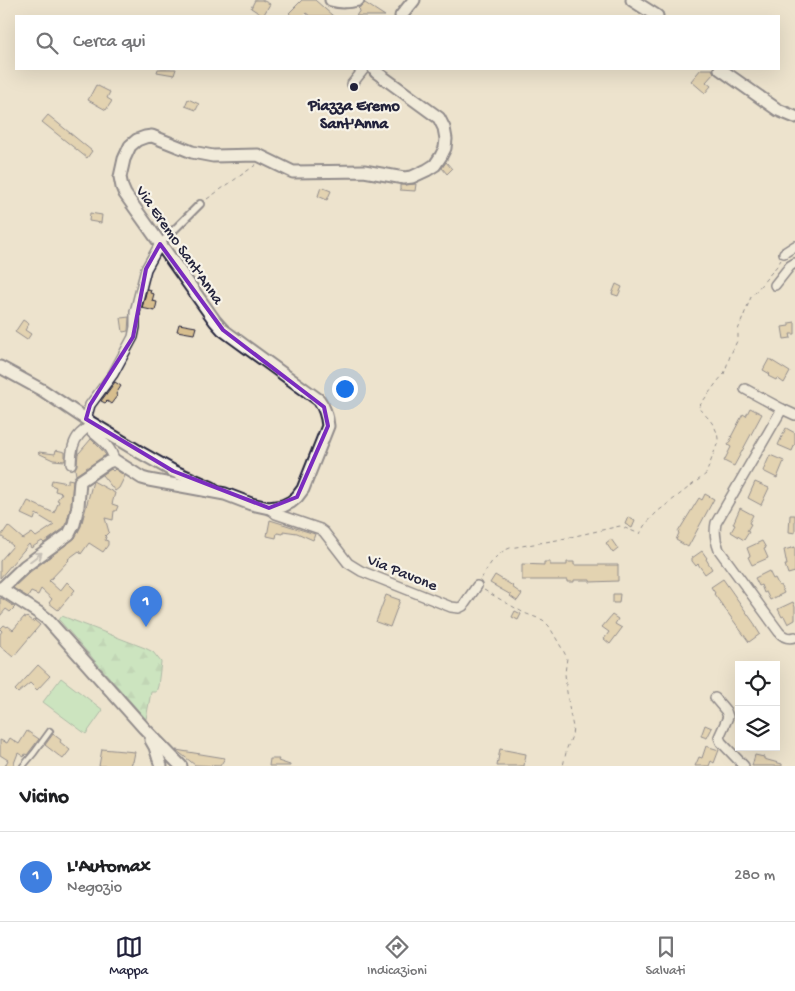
<!DOCTYPE html>
<html lang="it">
<style>
:root{--surface:#fff;--page:#f6f6f6;--text:#202124;--muted:#757577;--line:#e0e0e0;--accent:#22223b}
body{margin:0;font-family:"Gochi Hand",sans-serif;background:var(--page);color:var(--text)}
.controls{position:absolute;right:15px;bottom:15px;display:grid;overflow:hidden;border-radius:0px;box-shadow:0 5px 20px #0002}
.controls button{width:45px;height:45px;display:grid;place-items:center;padding:0;border:0;border-bottom:1px solid var(--line);background:var(--surface);color:var(--text);font:25px sans-serif}
.you{position:absolute;left:344px;top:388px;width:18px;height:18px;margin:-12px;border:4px solid #fff;border-radius:50%;background:#1a73e8;box-shadow:0 0 0 8px #1a73e833}
.badge{display:grid;place-items:center;width:32px;height:32px;border-radius:50%;background:var(--accent);color:#fff;font-size:16px;font-weight:700}
.pin{position:absolute;translate:-50% -41px;filter:drop-shadow(0 1px 2px #0008)}
.pin::after{content:'';position:absolute;top:26px;width:18px;height:15px;background:inherit;clip-path:polygon(0 0,100% 0,50% 100%)}
.list{margin:0;padding:0;list-style:none}
h2{display:flex;justify-content:space-between;align-items:center;height:65px;margin:0;padding:0 20px;font-size:21px}
h2 small{font-size:16px;font-weight:400;color:var(--muted)}
.list li{display:grid;grid-template-columns:32px 1fr auto;gap:15px;align-items:center;box-sizing:border-box;height:90px;padding:0 20px;border-top:1px solid var(--line)}
.list b{display:block;font-size:19px;white-space:nowrap}
.list p{margin:0;font-size:16px;white-space:nowrap;color:var(--muted)}
.list em{font-size:16px;font-style:normal;color:var(--muted)}
.icon{flex:none;width:28px;height:28px;fill:none;stroke:currentColor;stroke-width:2;stroke-linecap:round;stroke-linejoin:round}
.map{position:relative;flex:none;width:795px;height:766px;overflow:hidden}
.search{position:absolute;background:var(--surface);box-shadow:0 5px 20px #0002;left:15px;right:15px;top:15px;height:55px;display:flex;align-items:center;gap:12px;box-sizing:border-box;padding:0 18px;border-radius:0px;color:var(--muted);font-size:19px}
.sheet{height:155px;background:var(--surface)}
nav{display:flex;justify-content:space-around;align-items:center;box-sizing:border-box;height:70px;border-top:1px solid var(--line);background:var(--surface);font-size:14px;color:var(--muted)}
nav a{display:grid;justify-items:center;gap:2px}
nav .on{color:var(--accent)}
.map>svg:first-child{display:block}
.forest{fill:url(#forest-firs);stroke:#638474}
.pitch{fill:#a4e5ae;stroke:#638474}
.building{fill:#d7be8e;stroke:#22223b}
.lines{fill:none;stroke-linecap:round;stroke-linejoin:round}
.service-casing{stroke:#22223b;stroke-width:8}
.pedestrian-casing{stroke:#22223b;stroke-width:10}
.minor-casing{stroke:#22223b;stroke-width:12}
.tertiary-casing{stroke:#22223b;stroke-width:15}
.path{stroke:#22223b;stroke-width:1;stroke-dasharray:4 4;stroke-linecap:butt}
.service{stroke:#f7f3e8;stroke-width:4.5}
.pedestrian{stroke:#f7f3e8;stroke-width:6}
.minor{stroke:#f7f3e8;stroke-width:9}
.tertiary{stroke:#f7f3e8;stroke-width:11}
.oneway{stroke:#97959a}
.marked{fill:none;stroke:#7b2cbf;stroke-width:4;stroke-linejoin:round}
.poi-dot{fill:#22223b;stroke:#f7f3e8;stroke-width:2}
.labels{text-anchor:middle;stroke-width:4.5;stroke-linejoin:round;paint-order:stroke}
.poi-label{font-size:16px;font-weight:bold;fill:#22223b;stroke:#f7f3e8}
.street-label{font-size:16px;fill:#22223b;stroke:#f7f3e8}
</style>
<div class="map">
<svg width="795" height="766" viewBox="0 0 795 766">
<defs>
<pattern id="forest-firs" width="22" height="20" patternUnits="userSpaceOnUse" patternTransform="scale(1.25)"><rect width="22" height="20" fill="#a4e5ae"/><path d="M5 1l3.5 6h-7zM16 11l3.5 6h-7z" fill="#8dc497"/></pattern>
</defs>
<rect width="100%" height="100%" fill="#ede3cd"/>
<filter id="ink" filterUnits="userSpaceOnUse"><feTurbulence type="fractalNoise" baseFrequency=".02" numOctaves="2"/><feDisplacementMap in="SourceGraphic" scale="10" xChannelSelector="R" yChannelSelector="G"/><feConvolveMatrix kernelMatrix="1 2 1 2 8 2 1 2 1" color-interpolation-filters="sRGB"/></filter>
<g filter="url(#ink)">
<polygon class="forest" points="62,616 145,648 153,652 161,662 158,686 156,692 151,692 146,719 59,620"/>
<polygon class="pitch" points="61,678 103,710 86,734 43,702"/>
<g class="building">
<polygon points="255,0 262,0 270,4 263,16 251,8"/>
<polygon points="302,0 315,0 333,16 310,16 306,13 303,16 292,16 289,13"/>
<polygon points="365,3 385,16 356,16 360,10 358,8 362,6"/>
<polygon points="158,69 176,69 174,75 157,72"/>
<polygon points="701,69 712,69 714,73 706,82 711,86 705,93 691,81"/>
<polygon points="96,85 110,92 107,98 112,101 106,110 88,100"/>
<polygon points="188,99 199,104 196,110 185,106"/>
<polygon points="48,115 92,151 87,158 42,122"/>
<polygon points="446,162 452,169 447,174 442,168"/>
<polygon points="416,184 415,191 400,190 400,185 405,185"/>
<polygon points="321,187 331,191 327,200 318,196"/>
<polygon points="90,213 102,215 101,223 89,221"/>
<polygon points="616,284 622,287 618,296 612,294"/>
<polygon points="147,289 151,290 150,293 154,294 152,301 157,302 155,311 142,308"/>
<polygon points="129,317 128,331 123,332 121,318"/>
<polygon points="23,320 29,324 25,330 31,334 27,340 15,332"/>
<polygon points="795,322 795,334 790,334 791,338 784,339 782,327 789,326 789,323"/>
<polygon points="179,324 196,327 194,334 177,331"/>
<polygon points="769,359 790,372 784,383 777,378 776,380 768,376 770,374 763,370"/>
<polygon points="115,382 121,386 116,394 117,396 111,404 107,401 105,403 101,401"/>
<polygon points="750,408 762,414 734,466 724,461 731,447 728,445 732,437 731,437 743,414 746,416"/>
<polygon points="786,428 795,433 795,444 792,451 778,445"/>
<polygon points="91,439 101,449 106,455 76,475 75,469 77,465 78,453 79,453"/>
<polygon points="56,450 65,452 65,461 53,460 38,453 39,452 55,454"/>
<polygon points="770,455 784,461 777,478 763,471"/>
<polygon points="111,469 113,471 115,469 125,476 119,488 115,491 102,475"/>
<polygon points="68,479 73,480 71,505 67,521 63,529 44,543 42,541 31,548 29,544 0,578 0,561 13,546 1,536 8,526 23,539 32,533 36,537 54,525 36,514 34,520 21,514 28,501 54,513 59,501 57,500 62,493 55,491 56,487 51,485 52,480 68,483"/>
<polygon points="93,481 115,493 112,504 118,506 116,511 114,511 113,520 105,518 109,532 105,536 106,537 105,540 108,541 108,545 103,552 89,543 81,554 79,551 68,559 69,560 49,581 60,591 67,582 75,590 58,610 49,603 52,599 41,589 38,595 31,592 28,597 13,588 30,572 75,538 81,526"/>
<polygon points="755,482 769,488 761,505 748,498"/>
<polygon points="705,494 714,499 688,547 676,540 679,533 678,532 699,498 702,500"/>
<polygon points="740,508 753,515 749,523 751,524 747,531 749,532 744,540 731,532 735,525 733,524"/>
<polygon points="790,515 795,515 795,533 789,532"/>
<polygon points="628,517 635,521 632,528 625,524"/>
<polygon points="270,520 315,534 313,540 297,533 283,531 283,534 277,533 276,538 267,536"/>
<polygon points="611,539 618,549 613,553 606,543"/>
<polygon points="762,541 766,548 764,549 768,558 752,565 748,557 750,556 747,548"/>
<polygon points="795,547 795,572 788,574 785,565 787,565 784,550"/>
<polygon points="702,551 707,558 706,559 712,569 705,574 698,564 696,566 692,561 692,558"/>
<polygon points="544,562 550,562 550,565 567,565 567,562 574,562 574,565 618,565 618,581 590,582 590,580 574,580 574,582 567,582 567,580 522,580 522,564 544,565"/>
<polygon points="769,571 773,579 775,578 779,586 780,585 784,593 770,600 766,592 764,593 761,585 759,586 755,578"/>
<polygon points="495,575 513,586 512,587 522,594 517,601 510,596 511,595 490,583"/>
<polygon points="723,579 756,626 755,626 760,634 749,642 714,594 715,593 711,587"/>
<polygon points="613,594 620,594 619,603 613,603"/>
<polygon points="386,595 400,600 390,627 376,622"/>
<polygon points="1,598 15,607 10,612 6,609 0,616 0,599"/>
<polygon points="793,602 795,607 795,620 788,624 784,616 782,617 778,609"/>
<polygon points="515,611 521,614 518,620 512,617"/>
<polygon points="612,615 618,619 615,624 622,628 610,644 604,639 609,632 602,627"/>
<polygon points="24,617 26,618 27,617 33,622 34,620 40,625 13,657 0,646 0,634 2,631 0,629 4,625 7,627 8,626 13,630"/>
<polygon points="38,665 50,676 37,690 30,683 18,693 15,690"/>
<polygon points="705,725 712,728 707,738 701,736"/>
<polygon points="27,731 39,739 27,755 25,754 24,757 18,753 13,766 5,766 8,760 0,755 0,740 7,743 10,738 19,744"/>
<polygon points="53,734 61,740 60,742 70,750 63,759 45,745"/>
<polygon points="706,746 719,750 714,763 711,761 709,766 695,766 699,757 702,758"/>
<polygon points="102,749 135,752 133,762 132,762 131,766 99,766"/>
<polygon points="500,749 526,754 524,766 497,766"/>
<polygon points="176,750 225,758 220,766 195,765"/>
<polygon points="755,755 764,757 764,759 782,764 782,766 752,766"/>
<polygon points="270,759 279,759 278,761 290,765 290,766 269,766"/>
</g>
<g class="lines">
<g class="service-casing">
<polyline id="service" points="23,766 34,753 50,731"/>
</g>
<g class="pedestrian-casing">
<polyline id="pedestrian" points="160,244 200,204"/>
</g>
<g class="minor-casing">
<g id="minor">
<polyline points="352,84 364,69"/>
<polyline points="784,253 795,246"/>
<polyline points="775,285 790,266 795,263"/>
<polyline points="745,389 782,409 795,415"/>
<path d="M782,409L716,523C714,533 715,540 719,550L779,632C783,637 788,639 795,637"/>
<polyline points="86,419 90,405 113,374 133,337 135,327 135,312 146,269 160,244"/>
<path d="M92,432C102,440 112,448 114,460"/>
<path d="M71,464C71,454 72,442 80,434C84,430 88,428 91,423"/>
<polyline points="269,508 276,514 320,529 324,532 348,563 361,571 451,607 459,608 463,606 477,586"/>
<polyline points="715,698 726,711 728,717 719,737 721,742 744,766"/>
</g>
</g>
<g class="tertiary-casing">
<g id="tertiary">
<path d="M331,0C341,3 348,2 358,0"/>
<polyline points="632,0 657,16"/>
<polyline points="401,16 414,0"/>
<polyline points="720,69 778,110 795,117"/>
<polyline points="0,367 42,390 93,424 141,453 173,471 212,488"/>
<polyline points="0,588 39,613 47,619 144,728 181,766"/>
<path d="M0,590L25,566L69,534L74,524L78,506L80,481L108,462L114,460L142,478L149,480L225,494L251,504L269,508L283,506L291,502L297,497L303,489L328,426C327,416 325,408 319,400L223,330L215,321L125,194L122,187L120,177L124,159L130,146L137,140L145,137L152,136L192,152L213,156L258,155L293,172L364,171L404,178L412,177L427,170L435,165L441,156L445,148L446,139L444,128L439,118L376,72L374,69"/>
<polyline points="151,740 155,747 161,766"/>
</g>
</g>
<g class="path">
<polyline points="207,199 257,164"/>
<path d="M481,579C489,566 494,554 510,548L557,540L620,526L640,534L644,526L657,512L706,474L718,442C719,428 708,417 698,408L717,382L724,374L730,356L738,339V330L751,297L777,266L781,260"/>
<polyline points="484,590 524,613 543,620 549,626 564,652 567,658 565,673 566,685 570,713 573,727 572,736 567,748 563,766"/>
</g>
<use href="#service" class="service"/>
<use href="#pedestrian" class="pedestrian"/>
<use href="#minor" class="minor"/>
<use href="#tertiary" class="tertiary"/>
</g>
<defs><path id="oneway-shaft" d="M-6 0H5M1.5-3L5.5 0L1.5 3" fill="none" stroke-width="1.6" stroke-linecap="round" stroke-linejoin="round" transform="scale(1.25)"/></defs>
<use class="oneway" href="#oneway-shaft" transform="translate(36 557) rotate(-37)"/>
</g>
<path d="M0 0H795V766H0ZM160,244L223,330L324,407L328,426L297,497L269,508L173,471L86,419L90,405L133,337L146,269Z" fill="#ede3cd" fill-opacity=".55" fill-rule="evenodd"/>
<path class="marked" d="M160,244L223,330L324,407L328,426L297,497L269,508L173,471L86,419L90,405L133,337L146,269Z"/>
<circle class="poi-dot" cx="354" cy="87" r="5"/>
<g class="labels">
<g class="poi-label">
<text x="354" y="110">Piazza Eremo<tspan x="354" dy="18">Sant'Anna</tspan></text>
</g>
<g class="street-label">
<text transform="translate(181 244) rotate(55)" y="6">Via Eremo Sant'Anna</text>
<text transform="translate(403 571) rotate(22)" y="6">Via Pavone</text>
</g>
</g>
</svg>
<div class="controls">
<button><svg class="icon" aria-label="locate" viewBox="0 0 24 24"><circle cx="12" cy="12" r="6"/><path d="M12 2v4M12 18v4M2 12h4M18 12h4"/></svg></button>
<button><svg class="icon" aria-label="layers" viewBox="0 0 24 24"><path d="M12 4l9 5-9 5-9-5zM3 14l9 5 9-5"/></svg></button>
</div>
<div class="you"></div>
<div class="pin badge" style="left:146px;top:627px;background:#3f7fe0">1</div>
<div class="search"><svg class="icon" aria-label="search" viewBox="0 0 24 24"><circle cx="10" cy="10" r="6"/><path d="M15 15l6 6"/></svg>Cerca qui</div>
</div>
<section class="sheet">
<h2>Vicino<small></small></h2>
<ul class="list">
<li><span class="badge" style="background:#3f7fe0">1</span><div><b>L'Automax</b><p>Negozio</p></div><em>280 m</em></li>
</ul>
</section>
<nav>
<a class="on"><svg class="icon" aria-label="map" viewBox="0 0 24 24"><path d="M3 6l6-2 6 2 6-2v14l-6 2-6-2-6 2zM9 4v14M15 6v14"/></svg>Mappa</a>
<a><svg class="icon" aria-label="directions" viewBox="0 0 24 24"><path d="M12 3l9 9-9 9-9-9zM9 14v-3h6M13 9l2 2-2 2"/></svg>Indicazioni</a>
<a><svg class="icon" aria-label="saved" viewBox="0 0 24 24"><path d="M7 4h10v16l-5-4-5 4z"/></svg>Salvati</a>
</nav>
